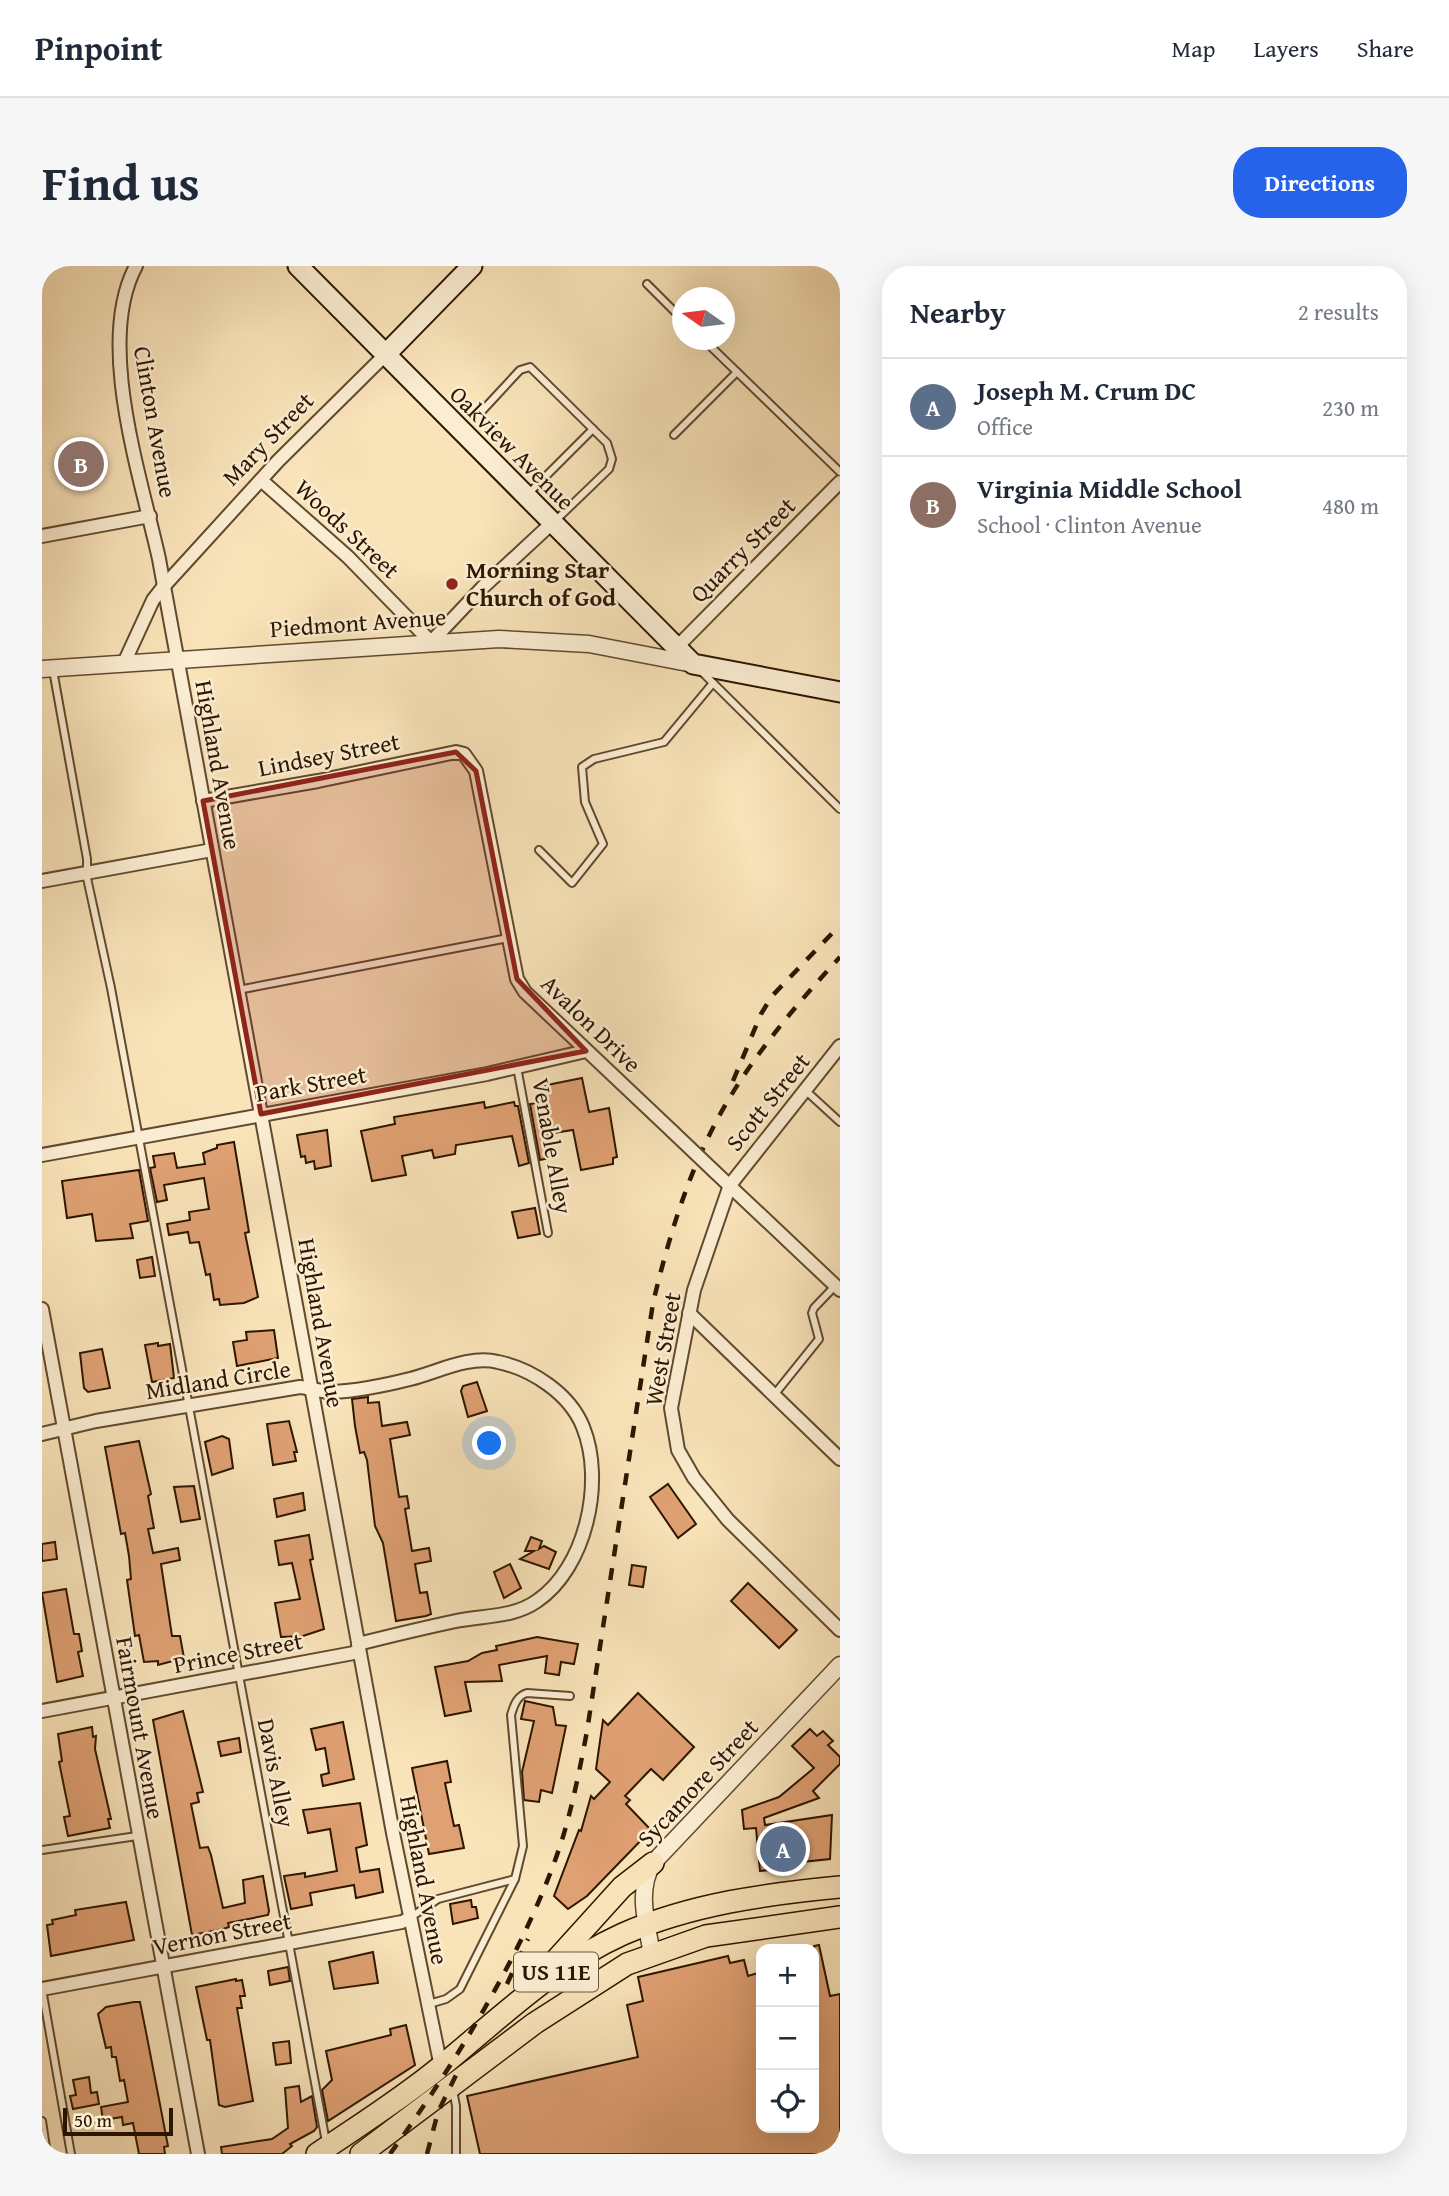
<!DOCTYPE html>
<meta charset="utf-8">
<style>
:root{--surface:#fff;--page:#f6f6f7;--text:#1f2937;--muted:#747a83;--line:#e0e1e3;--accent:#2563eb}
body{margin:0;font-family:"Gentium Book Plus",serif;background:var(--page);color:var(--text)}
.controls{position:absolute;right:21px;bottom:21px;display:grid;overflow:hidden;border-radius:14px;box-shadow:0 7px 28px #0002}
.controls button{width:63px;height:63px;display:grid;place-items:center;padding:0;border:0;border-bottom:2px solid var(--line);background:var(--surface);color:var(--text);font:35px sans-serif}
.compass{position:absolute;left:630px;top:21px;width:63px;height:63px;border-radius:50%;background:var(--surface);box-shadow:0 7px 28px #0002;rotate:284deg}
.scale{position:absolute;left:21px;bottom:18px;width:110px;box-sizing:border-box;padding-left:7px;border:4px solid #2d1600;border-top:0;font-size:19px;line-height:24px;white-space:nowrap;color:#2d1600;-webkit-text-stroke:5px #fbedd2;paint-order:stroke}
.you{position:absolute;left:448px;top:1178px;width:24px;height:24px;margin:-18px;border:5px solid #fff;border-radius:50%;background:#1a73e8;box-shadow:0 0 0 10px #1a73e833}
.badge{display:grid;place-items:center;width:46px;height:46px;border-radius:50%;background:var(--accent);color:#fff;font-size:23px;font-weight:700}
.pin{position:absolute;translate:-50% -50%;border:4px solid #fff;box-shadow:0 2px 7px #0006}
.list{margin:0;padding:0;list-style:none}
h2{display:flex;justify-content:space-between;align-items:center;height:91px;margin:0;padding:0 28px;font-size:30px}
h2 small{font-size:23px;font-weight:400;color:var(--muted)}
.list li{display:grid;grid-template-columns:46px 1fr auto;gap:21px;align-items:center;box-sizing:border-box;height:98px;padding:0 28px;border-top:2px solid var(--line)}
.list b{display:block;font-size:26px;white-space:nowrap}
.list p{margin:0;font-size:23px;white-space:nowrap;color:var(--muted)}
.list em{font-size:23px;font-style:normal;color:var(--muted)}
.icon{flex:none;width:38px;height:38px;fill:none;stroke:currentColor;stroke-width:2;stroke-linecap:round;stroke-linejoin:round}
.map{position:relative;flex:none;width:798px;height:1888px;overflow:hidden;border-radius:28px}
header{display:flex;align-items:center;gap:42px;box-sizing:border-box;height:98px;padding:0 35px;background:var(--surface);border-bottom:2px solid var(--line)}
header strong{font-size:33px}
nav{display:flex;gap:38px;margin-inline-start:auto;font-size:24px}
.intro{display:flex;align-items:center;justify-content:space-between;box-sizing:border-box;height:168px;padding:0 42px}
h1{margin:0;font-size:49px}
.button{padding:18px 32px;border-radius:28px;background:var(--accent);color:#fff;font-size:24px;font-weight:700}
main{display:flex;gap:42px;padding:0 42px}
aside{flex:1;background:var(--surface);border-radius:28px;box-shadow:0 7px 28px #0002}
.map>svg:first-child{display:block}
.building{fill:#dfa073;stroke:#2d1600;stroke-width:2}
.lines{fill:none;stroke-linecap:round;stroke-linejoin:round}
.service-casing{stroke:#60492e;stroke-width:10}
.minor-casing{stroke:#60492e;stroke-width:16}
.tertiary-casing{stroke:#60492e;stroke-width:19}
.secondary-casing{stroke:#2d1600;stroke-width:23}
.trunk-casing{stroke:#2d1600;stroke-width:24}
.service{stroke:#fbedd2;stroke-width:6}
.minor{stroke:#fbedd2;stroke-width:12}
.tertiary{stroke:#fbedd2;stroke-width:16}
.secondary{stroke:#fbedd2;stroke-width:19}
.trunk{stroke:#f9e3b9;stroke-width:21}
.rail{stroke:#2d1600;stroke-width:4.5;stroke-dasharray:12 12;stroke-linecap:butt}
.minor-bridge-casing{stroke:#60492e;stroke-width:16;stroke-linecap:butt}
.minor-bridge{stroke:#fbedd2;stroke-width:12}
.marked{fill:#8f2418;fill-opacity:0.2;stroke:#8f2418;stroke-width:5;stroke-linejoin:round}
.poi-dot{fill:#8f2418;stroke:#fbedd2;stroke-width:2.5}
.labels{text-anchor:middle;stroke-width:5;stroke-linejoin:round;paint-order:stroke}
.shield{fill:#fbedd2;stroke:#6b563f;stroke-width:2}
.shield-label{font-size:23px;font-weight:bold;fill:#2d1600}
.street-label{font-size:24px;fill:#2d1600;stroke:#fbedd2}
.poi-label{font-size:24px;font-weight:bold;fill:#2d1600;stroke:#fbedd2;text-anchor:start}
</style>
<header>
<strong>Pinpoint</strong>
<nav><a>Map</a><a>Layers</a><a>Share</a></nav>
</header>
<div class="intro"><h1>Find us</h1><a class="button">Directions</a></div>
<main>
<div class="map">
<svg width="798" height="1888" viewBox="0 0 798 1888">
<rect width="100%" height="100%" fill="#f9e3b9"/>
<filter id="stains"><feTurbulence type="fractalNoise" baseFrequency=".00286" numOctaves="4"/><feColorMatrix values="0 0 0 0 .2 0 0 0 0 .09 0 0 0 0 .02 0 0 0 .5 -.17"/></filter>
<radialGradient id="worn" r=".72"><stop offset=".6" stop-color="#630" stop-opacity="0"/><stop offset="1" stop-color="#630" stop-opacity=".3"/></radialGradient>
<g class="building">
<polygon points="540,812 547,846 567,842 575,891 571,892 571,898 539,904 531,864 505,868 511,891 498,894 488,838 504,836 500,820"/>
<polygon points="442,836 443,842 472,836 473,840 476,840 487,897 477,900 470,870 414,879 413,888 392,892 390,884 360,890 364,909 330,915 319,865 353,858 352,851"/>
<polygon points="285,864 289,900 273,903 272,895 264,897 263,890 259,891 255,869"/>
<polygon points="192,876 207,966 203,967 216,1031 202,1037 178,1039 177,1033 172,1034 168,1008 164,1009 157,976 148,977 146,966 127,969 125,958 148,954 147,946 167,943 162,912 122,919 125,934 115,936 108,902 113,901 111,890 132,887 135,902 163,898 161,887 175,882 175,879"/>
<polygon points="97,904 106,955 88,958 91,972 54,975 50,948 25,952 20,915"/>
<polygon points="493,942 498,968 476,972 470,946"/>
<polygon points="110,991 113,1010 98,1012 95,994"/>
<polygon points="232,1064 236,1092 195,1100 191,1076 205,1074 204,1066"/>
<polygon points="116,1077 116,1080 128,1078 132,1112 110,1116 103,1079"/>
<polygon points="60,1083 68,1122 46,1126 42,1122 38,1087"/>
<polygon points="435,1116 445,1145 426,1151 419,1125 421,1120"/>
<polygon points="326,1131 326,1137 337,1136 340,1160 365,1156 368,1169 348,1173 357,1231 365,1230 367,1242 363,1243 370,1285 387,1282 389,1295 373,1298 378,1327 385,1326 389,1348 384,1350 354,1355 341,1277 333,1260 325,1194 322,1186 318,1187 313,1160 310,1133"/>
<polygon points="247,1155 255,1186 252,1186 254,1195 231,1199 225,1158"/>
<polygon points="180,1170 187,1173 191,1202 170,1209 163,1176"/>
<polygon points="97,1175 109,1228 106,1230 112,1262 106,1263 111,1287 136,1282 138,1294 119,1298 130,1370 138,1370 142,1392 116,1399 116,1395 102,1396 97,1369 93,1370 85,1314 89,1313 87,1290 83,1267 79,1268 63,1181"/>
<polygon points="626,1218 654,1258 636,1272 608,1231"/>
<polygon points="152,1220 158,1253 139,1256 132,1221"/>
<polygon points="261,1227 263,1244 235,1251 232,1233"/>
<polygon points="267,1269 271,1293 268,1294 282,1363 261,1370 239,1371 233,1337 258,1333 250,1297 237,1299 233,1275"/>
<polygon points="489,1271 500,1275 497,1283 502,1280 514,1286 507,1303 478,1293 492,1285 483,1285"/>
<polygon points="13,1276 15,1293 0,1295 0,1278"/>
<polygon points="468,1298 479,1322 462,1332 452,1306"/>
<polygon points="590,1299 604,1301 601,1321 587,1319"/>
<polygon points="706,1317 755,1364 737,1382 689,1335"/>
<polygon points="24,1323 32,1368 37,1368 40,1385 36,1386 41,1410 15,1416 0,1327"/>
<polygon points="495,1371 536,1378 532,1398 519,1396 517,1409 503,1407 505,1390 457,1399 460,1415 423,1416 429,1445 403,1450 393,1401 426,1395 440,1387 455,1384 454,1380"/>
<polygon points="596,1427 652,1481 621,1514 609,1503 583,1530 588,1534 584,1538 609,1564 545,1630 526,1643 512,1630 537,1564 539,1565 549,1530 552,1533 568,1516 554,1503 561,1454 566,1459"/>
<polygon points="483,1435 511,1441 514,1459 524,1460 510,1527 499,1524 497,1536 482,1534 480,1506 492,1455 479,1453"/>
<polygon points="141,1445 161,1526 155,1527 157,1536 149,1538 158,1582 166,1581 169,1589 181,1642 203,1637 201,1614 221,1610 227,1645 226,1649 186,1657 187,1661 181,1663 150,1669 111,1454"/>
<polygon points="301,1456 312,1513 281,1520 279,1509 287,1507 283,1482 274,1484 269,1463"/>
<polygon points="50,1461 51,1471 54,1470 53,1483 69,1553 66,1553 68,1562 26,1570 22,1551 28,1550 17,1496 20,1495 16,1468"/>
<polygon points="768,1463 775,1470 781,1465 791,1475 786,1479 798,1491 798,1498 771,1525 777,1532 722,1552 723,1559 790,1549 788,1593 741,1598 741,1603 718,1605 714,1562 702,1563 700,1544 737,1531 772,1502 750,1480"/>
<polygon points="197,1472 199,1486 179,1490 176,1476"/>
<polygon points="405,1495 409,1516 403,1517 412,1560 417,1559 422,1582 387,1588 370,1502"/>
<polygon points="318,1537 325,1579 314,1582 318,1606 337,1603 341,1626 314,1632 312,1619 268,1627 270,1639 249,1643 242,1610 263,1607 263,1611 295,1605 288,1563 266,1567 261,1544"/>
<polygon points="429,1634 430,1641 434,1641 436,1652 411,1658 408,1638"/>
<polygon points="84,1636 92,1674 9,1690 5,1659 11,1658 10,1654 34,1649 33,1644"/>
<polygon points="777,1679 788,1730 798,1728 798,1888 438,1888 425,1830 596,1791 585,1739 601,1735 596,1711 686,1690 688,1697 702,1694 706,1710 719,1706 719,1862 772,1862 772,1680"/>
<polygon points="331,1686 336,1717 292,1723 287,1696"/>
<polygon points="246,1701 248,1715 228,1719 226,1705"/>
<polygon points="194,1713 194,1715 200,1714 203,1730 198,1730 200,1742 195,1742 211,1835 183,1841 177,1839 168,1774 165,1774 154,1721"/>
<polygon points="92,1736 98,1736 104,1766 126,1880 122,1881 123,1888 97,1888 91,1857 81,1859 80,1851 61,1854 59,1841 86,1836 82,1814 78,1815 74,1791 70,1791 69,1781 64,1782 56,1748 64,1741"/>
<polygon points="364,1759 373,1799 286,1855 280,1824 290,1814 284,1785 349,1769 348,1763"/>
<polygon points="247,1775 249,1797 234,1799 231,1777"/>
<polygon points="47,1811 49,1827 55,1826 57,1838 31,1843 28,1830 34,1829 31,1814"/>
<polygon points="257,1820 259,1836 270,1830 275,1861 272,1865 248,1878 250,1880 240,1888 180,1888 179,1881 230,1873 246,1862 243,1822"/>
</g>
<g class="lines">
<g class="service-casing">
<g id="service">
<polyline points="605,18 640,53"/>
<polyline points="662,74 798,206"/>
<polyline points="440,145 478,104 488,101 565,177 570,193 567,203 512,256"/>
<polyline points="632,169 695,106"/>
<polyline points="485,229 551,163"/>
<polyline points="11,404 45,593 45,612 69,722 284,1876"/>
<polyline points="660,406 798,543"/>
<polyline points="497,584 530,617 561,578 543,536 540,501 552,493 622,476 671,417"/>
<polyline points="196,724 466,672"/>
<polyline points="475,801 506,967"/>
<polyline points="763,824 798,856"/>
<polyline points="732,1129 777,1073 770,1047 772,1042 793,1020"/>
<polyline points="0,1584 95,1570"/>
<path d="M369,1651L396,1633L473,1613L481,1580L469,1449C472,1439 475,1430 485,1427L528,1430"/>
<polyline points="0,1723 29,1888"/>
<polyline points="387,1738 404,1733 418,1723 473,1613"/>
<polyline points="411,1824 414,1840 414,1888"/>
<polyline points="0,1855 5,1888"/>
</g>
</g>
<g class="minor-casing">
<g id="minor">
<path d="M94,0C53,76 99,211 117,293L351,1567L399,1801"/>
<polyline points="219,214 306,291 389,376 440,322 510,257"/>
<polyline points="0,270 108,250"/>
<polyline points="634,382 798,216"/>
<polyline points="82,397 111,334 122,320 236,195 343,89"/>
<polyline points="161,535 276,515 414,486 422,488 434,505 475,713 483,726 631,866"/>
<polyline points="0,615 170,584"/>
<polyline points="798,780 688,919 652,1024 629,1142 636,1184 652,1212 686,1254 798,1364"/>
<polyline points="0,889 445,808 544,785"/>
<polyline points="673,906 798,1024"/>
<polyline points="0,1043 156,1888"/>
<polyline points="647,1047 798,1193"/>
<path d="M0,1168L54,1155L258,1121C268,1122 280,1126 290,1126C315,1125 344,1119 368,1113C396,1106 427,1089 456,1096C490,1103 528,1128 541,1161C563,1215 544,1302 495,1335C471,1352 442,1349 414,1355C381,1362 348,1370 316,1378"/>
<polyline points="0,1445 317,1386"/>
<polyline points="0,1723 360,1656 368,1652"/>
</g>
</g>
<g class="tertiary-casing">
<g id="tertiary">
<polyline points="0,403 457,373 547,378 651,398"/>
<path d="M610,1688C605,1659 594,1624 611,1597L798,1399"/>
</g>
</g>
<g class="secondary-casing">
<g id="secondary">
<polyline points="256,0 651,398 798,426"/>
<polyline points="343,89 430,0"/>
</g>
</g>
<g class="trunk-casing">
<g id="trunk">
<polyline points="504,1705 580,1621 611,1597"/>
<path d="M275,1888C316,1860 358,1834 397,1802C456,1754 510,1700 581,1668C650,1638 724,1628 798,1621"/>
<polyline points="319,1888 493,1757 585,1698 664,1670 798,1651"/>
</g>
</g>
<use href="#service" class="service"/>
<use href="#minor" class="minor"/>
<use href="#tertiary" class="tertiary"/>
<use href="#secondary" class="secondary"/>
<use href="#trunk" class="trunk"/>
<g class="rail">
<polyline points="691,815 719,748 730,730 798,659"/>
<polyline points="465,1718 486,1673"/>
<path d="M348,1888C413,1798 486,1680 520,1574C531,1538 538,1502 545,1465L611,1037C626,974 645,910 676,852C708,793 753,740 798,691"/>
<polyline points="385,1888 396,1846 417,1803"/>
</g>
<g class="minor-bridge-casing">
<polyline id="minor-bridge" points="631,866 673,906"/>
</g>
<use href="#minor-bridge" class="minor-bridge"/>
</g>
<path class="marked" d="M414,486L434,505L475,713L544,785L219,848L161,535Z"/>
<circle class="poi-dot" cx="410" cy="318" r="7"/>
<g class="labels">
<rect class="shield" x="472" y="1686.5" width="84" height="39" rx="5"/>
<g class="shield-label">
<text x="514" y="1714">US 11E</text>
</g>
<g class="street-label">
<text transform="translate(113 156) rotate(80)" y="8">Clinton Avenue</text>
<text transform="translate(226 173) rotate(-46)" y="8">Mary Street</text>
<text transform="translate(470 182) rotate(45)" y="8">Oakview Avenue</text>
<text transform="translate(305 263) rotate(43)" y="8">Woods Street</text>
<text transform="translate(701 284) rotate(-45)" y="8">Quarry Street</text>
<text transform="translate(316 357) rotate(-4)" y="8">Piedmont Avenue</text>
<text transform="translate(287 489) rotate(-11)" y="8">Lindsey Street</text>
<text transform="translate(176 499) rotate(80)" y="8">Highland Avenue</text>
<text transform="translate(549 758) rotate(44)" y="8">Avalon Drive</text>
<text transform="translate(269 818) rotate(-10)" y="8">Park Street</text>
<text transform="translate(726 836) rotate(-51)" y="8">Scott Street</text>
<text transform="translate(510 880) rotate(80)" y="8">Venable Alley</text>
<text transform="translate(279 1057) rotate(80)" y="8">Highland Avenue</text>
<text transform="translate(621 1083) rotate(-80)" y="8">West Street</text>
<text transform="translate(176 1114) rotate(-9)" y="8">Midland Circle</text>
<text transform="translate(196 1387) rotate(-11)" y="8">Prince Street</text>
<text transform="translate(98 1462) rotate(80)" y="8">Fairmount Avenue</text>
<text transform="translate(234 1507) rotate(79)" y="8">Davis Alley</text>
<text transform="translate(656 1517) rotate(-47)" y="8">Sycamore Street</text>
<text transform="translate(382 1614) rotate(79)" y="8">Highland Avenue</text>
<text transform="translate(180 1668) rotate(-11)" y="8">Vernon Street</text>
</g>
<g class="poi-label">
<text x="424" y="312">Morning Star<tspan x="424" dy="28">Church of God</tspan></text>
</g>
</g>
<rect width="100%" height="100%" filter="url(#stains)"/>
<rect width="100%" height="100%" fill="url(#worn)"/>
</svg>
<div class="controls">
<button>+</button>
<button>−</button>
<button><svg class="icon" aria-label="locate" viewBox="0 0 24 24"><circle cx="12" cy="12" r="6"/><path d="M12 2v4M12 18v4M2 12h4M18 12h4"/></svg></button>
</div>
<svg class="compass" viewBox="-18 -18 36 36"><path d="M0-13l5 13h-10z" fill="#e53935"/><path d="M0 13l5-13h-10z" fill="#747a83"/></svg>
<div class="scale">50 m</div>
<div class="you"></div>
<div class="pin badge" style="left:741px;top:1583px;background:#5c6f8a">A</div>
<div class="pin badge" style="left:39px;top:198px;background:#8d6e63">B</div>
</div>
<aside>
<h2>Nearby<small>2 results</small></h2>
<ul class="list">
<li><span class="badge" style="background:#5c6f8a">A</span><div><b>Joseph M. Crum DC</b><p>Office</p></div><em>230 m</em></li>
<li><span class="badge" style="background:#8d6e63">B</span><div><b>Virginia Middle School</b><p>School · Clinton Avenue</p></div><em>480 m</em></li>
</ul>
</aside>
</main>
